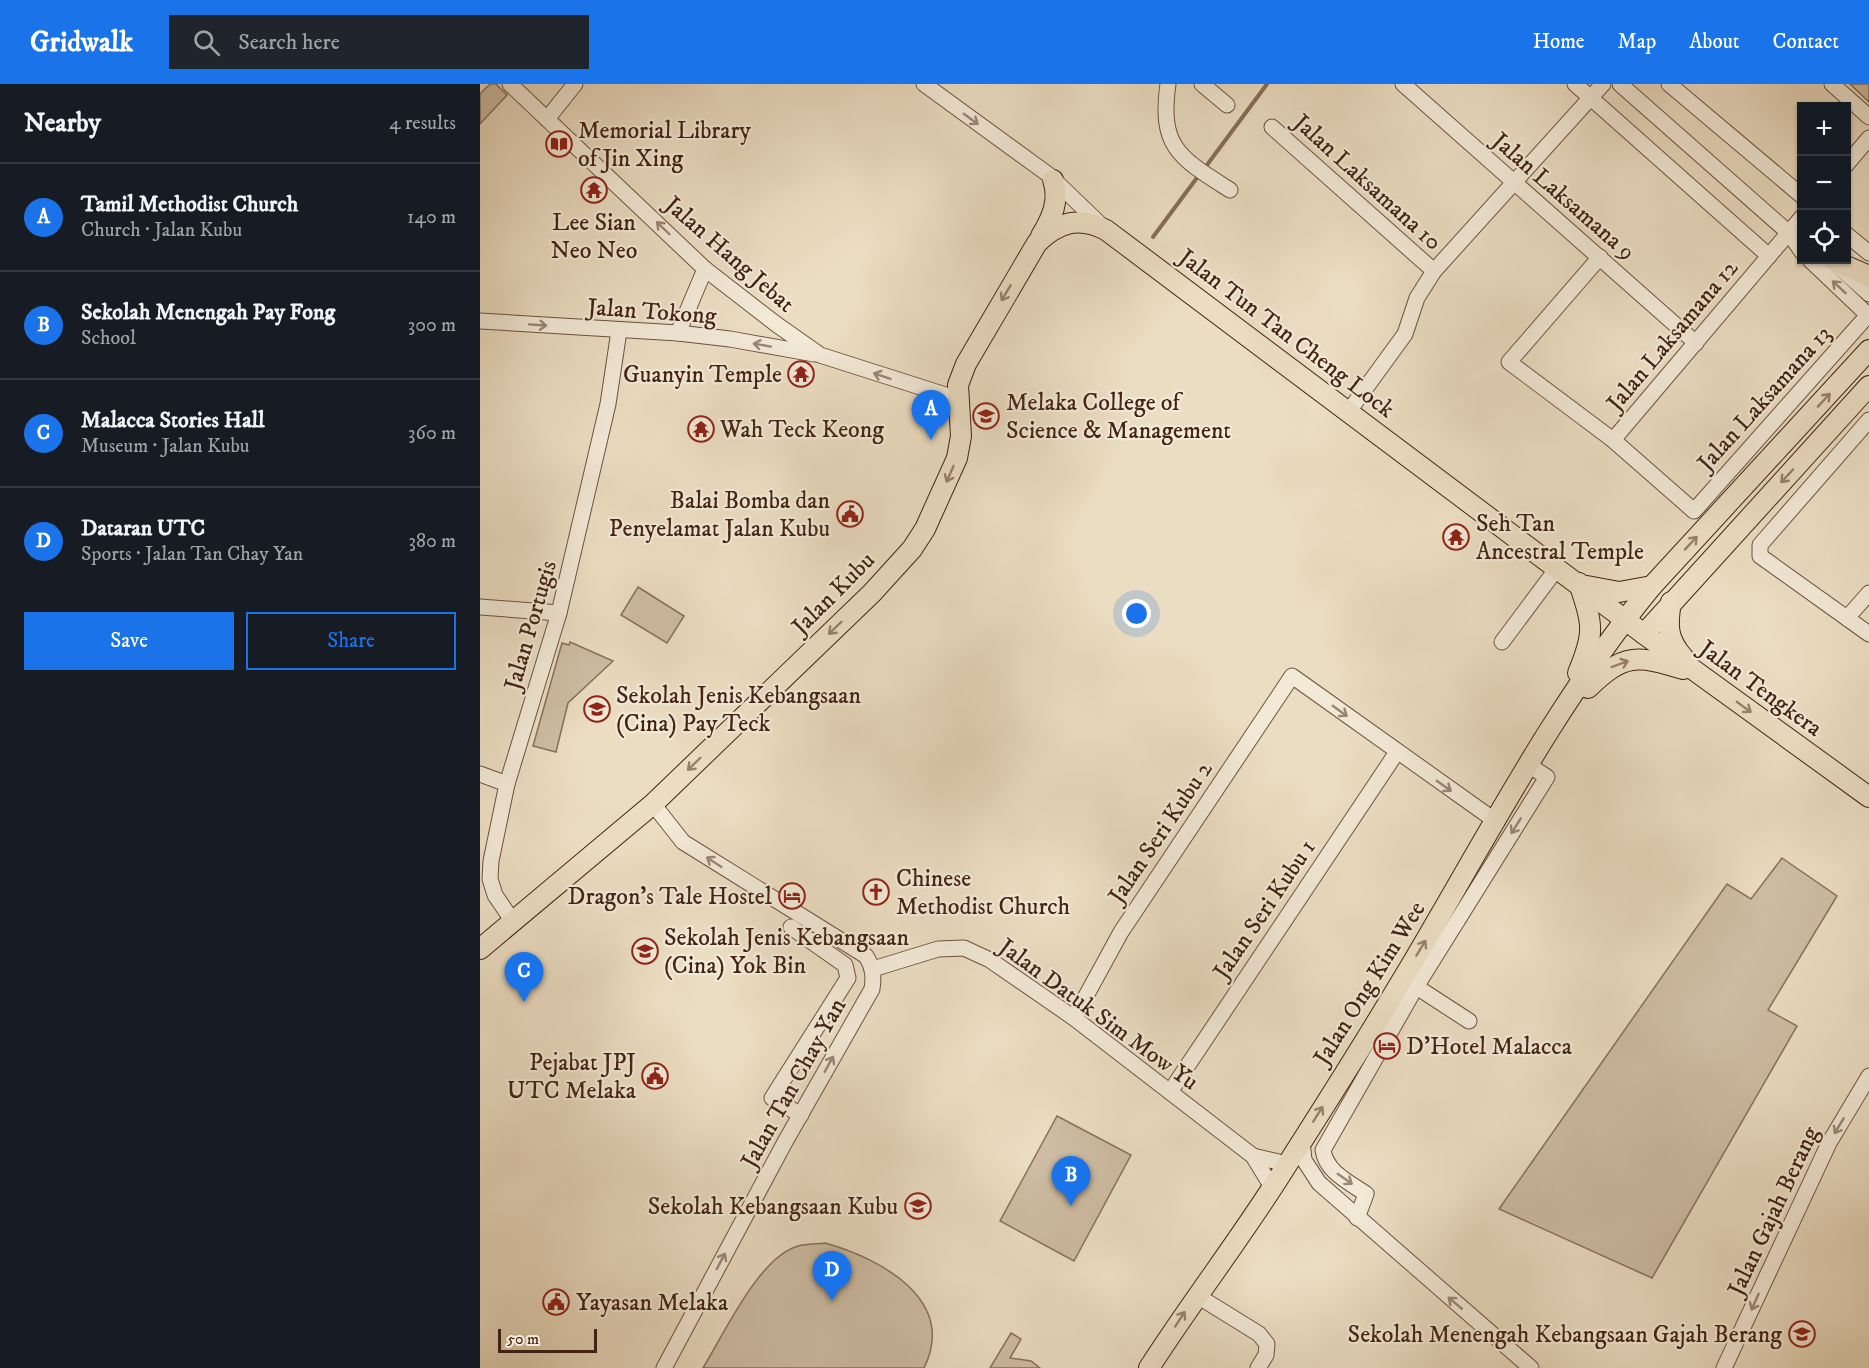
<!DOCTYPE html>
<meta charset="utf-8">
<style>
:root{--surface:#171b24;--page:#20242c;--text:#f1f3f6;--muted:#9ea1a6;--line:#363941;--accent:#1a73e8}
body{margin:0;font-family:"IM FELL DW Pica",serif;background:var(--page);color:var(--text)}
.controls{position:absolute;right:18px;top:18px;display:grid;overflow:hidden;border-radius:0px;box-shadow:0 2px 4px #0004}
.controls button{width:54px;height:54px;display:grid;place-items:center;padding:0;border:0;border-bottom:2px solid var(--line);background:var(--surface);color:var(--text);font:30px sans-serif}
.scale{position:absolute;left:18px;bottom:15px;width:99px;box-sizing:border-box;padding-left:6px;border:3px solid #432314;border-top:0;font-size:16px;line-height:21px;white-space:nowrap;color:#432314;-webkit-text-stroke:4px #f2e9d7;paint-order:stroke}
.you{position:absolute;left:657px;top:530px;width:21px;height:21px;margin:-15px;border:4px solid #fff;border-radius:50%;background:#1a73e8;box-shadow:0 0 0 9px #1a73e833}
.badge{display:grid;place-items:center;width:39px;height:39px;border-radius:50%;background:var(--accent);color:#fff;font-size:20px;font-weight:700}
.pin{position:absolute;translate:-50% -50px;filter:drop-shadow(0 2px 3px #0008)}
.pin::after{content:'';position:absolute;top:32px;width:21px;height:18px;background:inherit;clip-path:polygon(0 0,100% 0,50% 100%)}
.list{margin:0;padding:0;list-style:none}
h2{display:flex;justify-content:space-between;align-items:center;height:78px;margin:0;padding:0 24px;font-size:26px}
h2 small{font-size:20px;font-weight:400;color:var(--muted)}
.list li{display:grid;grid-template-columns:39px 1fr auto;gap:18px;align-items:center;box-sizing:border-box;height:108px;padding:0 24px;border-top:2px solid var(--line)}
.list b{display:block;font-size:22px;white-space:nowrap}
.list p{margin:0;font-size:20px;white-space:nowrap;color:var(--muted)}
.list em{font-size:20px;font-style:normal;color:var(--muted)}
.actions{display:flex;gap:12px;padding:18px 24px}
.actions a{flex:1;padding:14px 0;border:2px solid var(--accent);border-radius:0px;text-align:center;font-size:21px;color:var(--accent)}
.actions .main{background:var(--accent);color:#fff}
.icon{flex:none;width:33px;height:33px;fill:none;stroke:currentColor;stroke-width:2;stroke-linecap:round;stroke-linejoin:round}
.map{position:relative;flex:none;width:1389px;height:1284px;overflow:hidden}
header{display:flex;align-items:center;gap:36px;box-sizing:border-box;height:84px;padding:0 30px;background:var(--accent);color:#fff}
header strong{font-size:28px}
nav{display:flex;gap:33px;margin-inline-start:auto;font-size:21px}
.search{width:420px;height:54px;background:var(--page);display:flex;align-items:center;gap:15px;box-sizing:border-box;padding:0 21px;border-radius:0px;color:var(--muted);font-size:22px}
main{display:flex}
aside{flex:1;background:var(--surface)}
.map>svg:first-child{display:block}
.green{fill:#cebda4;stroke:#88705c;stroke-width:1.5}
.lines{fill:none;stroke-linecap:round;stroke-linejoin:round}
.stream{stroke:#866d59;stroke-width:4}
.minor-casing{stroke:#6d5240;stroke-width:17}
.major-casing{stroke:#432314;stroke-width:22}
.minor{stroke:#f2e9d7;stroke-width:15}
.major{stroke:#ebddc2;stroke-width:20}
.oneway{stroke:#9a8676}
.oneway2{stroke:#97806b}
.labels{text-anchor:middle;stroke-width:4.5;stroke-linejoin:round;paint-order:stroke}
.poi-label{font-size:24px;fill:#432314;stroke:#f2e9d7;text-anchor:start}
.street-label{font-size:24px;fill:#432314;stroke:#f2e9d7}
</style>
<header>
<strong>Gridwalk</strong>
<div class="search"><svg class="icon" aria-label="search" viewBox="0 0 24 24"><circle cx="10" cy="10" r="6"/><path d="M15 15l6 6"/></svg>Search here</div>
<nav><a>Home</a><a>Map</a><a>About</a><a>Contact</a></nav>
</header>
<main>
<aside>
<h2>Nearby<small>4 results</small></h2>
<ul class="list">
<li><span class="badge">A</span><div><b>Tamil Methodist Church</b><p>Church · Jalan Kubu</p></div><em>140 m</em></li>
<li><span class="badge">B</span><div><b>Sekolah Menengah Pay Fong</b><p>School</p></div><em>300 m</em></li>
<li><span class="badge">C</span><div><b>Malacca Stories Hall</b><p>Museum · Jalan Kubu</p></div><em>360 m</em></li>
<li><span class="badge">D</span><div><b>Dataran UTC</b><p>Sports · Jalan Tan Chay Yan</p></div><em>380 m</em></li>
</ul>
<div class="actions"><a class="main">Save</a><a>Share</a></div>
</aside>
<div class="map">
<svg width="1389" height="1284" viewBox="0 0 1389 1284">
<rect width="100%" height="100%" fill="#ebddc2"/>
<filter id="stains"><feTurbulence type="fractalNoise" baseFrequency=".00333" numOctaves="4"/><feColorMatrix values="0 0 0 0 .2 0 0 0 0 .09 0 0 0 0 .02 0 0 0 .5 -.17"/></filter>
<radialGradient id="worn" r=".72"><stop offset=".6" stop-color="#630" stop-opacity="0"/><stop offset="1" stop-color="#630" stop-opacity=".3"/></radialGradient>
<g class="green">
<polygon points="10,0 16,0 27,11 0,40 0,10"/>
<polygon points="1370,0 1389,0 1389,18"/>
<polygon points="158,503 204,532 187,559 141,531"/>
<polygon points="90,558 133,577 88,619 76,668 53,662 82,559 89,561"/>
<polygon points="1302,774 1357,812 1288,926 1317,942 1172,1194 1019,1125 1247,800 1271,815"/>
<polygon points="577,1032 651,1071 594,1177 520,1137"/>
<path d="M345,1159C399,1174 478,1215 444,1284H223C244,1250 279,1173 318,1162C326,1160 337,1160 345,1159Z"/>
<polygon points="531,1249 541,1255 530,1274 551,1277 560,1284 510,1284"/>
</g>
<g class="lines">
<g class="stream">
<polyline points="724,85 787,0"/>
<polyline points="673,153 719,91"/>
</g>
<g class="minor-casing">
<g id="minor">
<polyline points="30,0 225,185 296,240 340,271 478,315"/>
<polyline points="444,0 569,91 622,142"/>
<path d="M688,0C679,64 700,74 750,106"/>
<polyline points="722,0 747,21"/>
<polyline points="923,0 1216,259"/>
<polyline points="1095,0 1289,172"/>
<polyline points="1140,0 1309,149 1322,168"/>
<polyline points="1189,0 1322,112"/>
<polyline points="1352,0 1389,33"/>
<polyline points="67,35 95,0"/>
<polyline points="792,43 954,187"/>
<polyline points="1366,81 1389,54"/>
<polyline points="1366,150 1389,169"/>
<polyline points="1120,173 1029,278 1133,356 1214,427 1388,231"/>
<polyline points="1330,176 1389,232"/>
<polyline points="1359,183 1389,210"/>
<polyline points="0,237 198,249 250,255 334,270"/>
<polyline points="198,249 225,185"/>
<polyline points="869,327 925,250 937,214 954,187 1123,0"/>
<polyline points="1389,336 1280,461 1280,472 1389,550"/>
<polyline points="1133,356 1322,133"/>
<polyline points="0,523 79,529"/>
<polyline points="1367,534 1389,509"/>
<polyline points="1022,558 1078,483"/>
<polyline points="0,690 27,700"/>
<path d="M173,720L203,758L386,872C393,883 394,892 392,905L305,1058L184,1284"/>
<polyline points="34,839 15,811 10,795 11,777 27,700 79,529 128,320 139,247"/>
<polyline points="311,843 365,881 368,894 292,1014 321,1031"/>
<polyline points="393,885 458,865 484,864 510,876 594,934 773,1072 792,1103"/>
<polyline points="929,898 989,937"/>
<polyline points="594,934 641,848 812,592 1017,738"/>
<polyline points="690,1008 917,668"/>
<polyline points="822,1057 824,1076 839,1099 1051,1284"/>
<polyline points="773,1072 807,1080"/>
<path d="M877,1134L886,1110C869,1098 846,1088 843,1066L936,903L1067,693L1050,682"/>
<polyline points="716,1211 779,1250 787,1260 786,1271 778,1284"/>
<polyline points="1244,1284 1349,1059 1389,992"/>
</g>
</g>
<g class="major-casing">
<g id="major">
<path d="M561,152C572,134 580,116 573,96"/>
<polyline points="1352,176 1389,192"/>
<polyline points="1107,502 1139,508 1172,502"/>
<path d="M1191,518C1187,541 1187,555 1203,573"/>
<polyline points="1164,550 1389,302"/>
<path d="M1098,589C1115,549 1113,541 1099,499"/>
<path d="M1108,604C1144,569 1157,571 1203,585"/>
<path d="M0,865L173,720L392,509L432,465L445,445L477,374L481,352L478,301L486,280L557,159C578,138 599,132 626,146L1164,550L1389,713"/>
<path d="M669,1284C712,1217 761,1154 803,1087C844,1023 885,958 924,893C1003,761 1074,621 1172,502L1389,266"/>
</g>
</g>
<use href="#minor" class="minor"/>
<use href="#major" class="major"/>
</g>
<defs><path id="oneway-shaft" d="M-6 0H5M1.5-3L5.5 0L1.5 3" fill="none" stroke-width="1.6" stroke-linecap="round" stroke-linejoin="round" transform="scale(1.5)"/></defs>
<g class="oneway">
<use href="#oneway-shaft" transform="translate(491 35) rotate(36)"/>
<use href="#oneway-shaft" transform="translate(183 144) rotate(-136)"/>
<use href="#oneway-shaft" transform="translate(1359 203) rotate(-137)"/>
<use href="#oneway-shaft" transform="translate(58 241) rotate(4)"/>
<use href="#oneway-shaft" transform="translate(282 261) rotate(-170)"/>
<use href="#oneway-shaft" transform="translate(402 292) rotate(-161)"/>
<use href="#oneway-shaft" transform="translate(860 627) rotate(36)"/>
<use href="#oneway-shaft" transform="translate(964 702) rotate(35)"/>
<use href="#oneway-shaft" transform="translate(1036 742) rotate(122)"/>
<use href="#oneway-shaft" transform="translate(234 778) rotate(-147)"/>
<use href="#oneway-shaft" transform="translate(349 980) rotate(-61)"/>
<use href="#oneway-shaft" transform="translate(1359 1042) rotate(121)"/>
<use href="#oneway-shaft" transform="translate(865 1095) rotate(35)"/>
<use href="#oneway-shaft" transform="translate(241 1177) rotate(-62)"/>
<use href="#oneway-shaft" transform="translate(1275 1218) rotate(114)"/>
<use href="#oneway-shaft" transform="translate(975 1219) rotate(-140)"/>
</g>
<g class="oneway2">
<use href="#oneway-shaft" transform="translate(526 209) rotate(121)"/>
<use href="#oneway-shaft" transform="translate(1344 316) rotate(-47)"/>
<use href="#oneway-shaft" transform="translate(470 390) rotate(114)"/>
<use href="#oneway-shaft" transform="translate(1307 392) rotate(133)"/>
<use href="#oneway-shaft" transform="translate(1211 459) rotate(-47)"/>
<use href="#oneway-shaft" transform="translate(355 544) rotate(136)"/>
<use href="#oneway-shaft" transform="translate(1140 580) rotate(-20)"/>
<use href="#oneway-shaft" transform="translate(1264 623) rotate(36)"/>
<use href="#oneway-shaft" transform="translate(214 680) rotate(136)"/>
<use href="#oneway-shaft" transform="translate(941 864) rotate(-59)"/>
<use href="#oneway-shaft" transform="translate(838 1030) rotate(-58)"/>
<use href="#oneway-shaft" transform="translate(700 1235) rotate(-57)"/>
</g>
<defs>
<g id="library-ring" transform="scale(1.35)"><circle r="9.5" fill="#f2e9d7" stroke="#8f2418" stroke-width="1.5"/><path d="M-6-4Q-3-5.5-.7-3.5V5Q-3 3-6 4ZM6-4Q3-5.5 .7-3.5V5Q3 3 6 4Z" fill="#8f2418"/></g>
<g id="temple-ring" transform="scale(1.35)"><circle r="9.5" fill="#f2e9d7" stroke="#8f2418" stroke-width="1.5"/><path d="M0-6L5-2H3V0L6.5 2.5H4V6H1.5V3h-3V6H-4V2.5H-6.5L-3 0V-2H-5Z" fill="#8f2418"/></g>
<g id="university-ring" transform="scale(1.35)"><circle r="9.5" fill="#f2e9d7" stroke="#8f2418" stroke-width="1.5"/><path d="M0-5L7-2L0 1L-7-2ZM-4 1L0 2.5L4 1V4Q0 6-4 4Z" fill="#8f2418"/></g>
<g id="civic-ring" transform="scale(1.35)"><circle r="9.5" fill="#f2e9d7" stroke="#8f2418" stroke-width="1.5"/><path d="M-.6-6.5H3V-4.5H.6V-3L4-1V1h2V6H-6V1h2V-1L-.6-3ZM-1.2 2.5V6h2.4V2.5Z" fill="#8f2418"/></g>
<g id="school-ring" transform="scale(1.35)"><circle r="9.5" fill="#f2e9d7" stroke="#8f2418" stroke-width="1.5"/><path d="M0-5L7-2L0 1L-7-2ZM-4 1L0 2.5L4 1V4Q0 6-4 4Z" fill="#8f2418"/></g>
<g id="church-ring" transform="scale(1.35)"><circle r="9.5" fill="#f2e9d7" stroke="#8f2418" stroke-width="1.5"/><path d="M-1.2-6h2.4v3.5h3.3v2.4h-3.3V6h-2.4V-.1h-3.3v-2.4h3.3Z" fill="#8f2418"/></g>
<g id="hotel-ring" transform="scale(1.35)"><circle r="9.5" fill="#f2e9d7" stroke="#8f2418" stroke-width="1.5"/><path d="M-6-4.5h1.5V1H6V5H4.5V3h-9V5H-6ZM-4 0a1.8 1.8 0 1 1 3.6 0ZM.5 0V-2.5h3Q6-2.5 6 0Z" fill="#8f2418"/></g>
</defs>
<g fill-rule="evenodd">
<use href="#library-ring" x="79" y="60"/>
<use href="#temple-ring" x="114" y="106"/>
<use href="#temple-ring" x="321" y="290"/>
<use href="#university-ring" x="506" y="332"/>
<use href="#temple-ring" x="221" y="345"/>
<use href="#civic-ring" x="370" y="430"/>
<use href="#temple-ring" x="976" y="453"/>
<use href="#school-ring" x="117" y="625"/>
<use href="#church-ring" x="396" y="808"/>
<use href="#hotel-ring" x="312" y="812"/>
<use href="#school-ring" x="165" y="867"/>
<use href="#hotel-ring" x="907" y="962"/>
<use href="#civic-ring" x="175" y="992"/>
<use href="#school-ring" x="438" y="1122"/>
<use href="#civic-ring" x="76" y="1218"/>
<use href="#school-ring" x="1322" y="1250"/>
</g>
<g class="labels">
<g class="poi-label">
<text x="98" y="54">Memorial Library<tspan x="98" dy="28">of Jin Xing</tspan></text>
<text x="114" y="146" text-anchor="middle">Lee Sian<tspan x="114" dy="28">Neo Neo</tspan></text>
<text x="302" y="298" text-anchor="end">Guanyin Temple</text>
<text x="526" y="326">Melaka College of<tspan x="526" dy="28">Science &amp; Management</tspan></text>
<text x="240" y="353">Wah Teck Keong</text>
<text x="350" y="424" text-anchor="end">Balai Bomba dan<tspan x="350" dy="28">Penyelamat Jalan Kubu</tspan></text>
<text x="996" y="447">Seh Tan<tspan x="996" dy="28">Ancestral Temple</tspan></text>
<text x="136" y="619">Sekolah Jenis Kebangsaan<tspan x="136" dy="28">(Cina) Pay Teck</tspan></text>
<text x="416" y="802">Chinese<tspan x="416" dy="28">Methodist Church</tspan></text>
<text x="292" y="820" text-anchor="end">Dragon's Tale Hostel</text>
<text x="184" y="861">Sekolah Jenis Kebangsaan<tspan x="184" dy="28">(Cina) Yok Bin</tspan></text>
<text x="926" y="970">D'Hotel Malacca</text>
<text x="156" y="986" text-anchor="end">Pejabat JPJ<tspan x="156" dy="28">UTC Melaka</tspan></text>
<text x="418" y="1130" text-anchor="end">Sekolah Kebangsaan Kubu</text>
<text x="96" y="1226">Yayasan Melaka</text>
<text x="1302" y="1258" text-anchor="end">Sekolah Menengah Kebangsaan Gajah Berang</text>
</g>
<g class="street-label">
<text transform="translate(888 98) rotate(42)" y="8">Jalan Laksamana 10</text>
<text transform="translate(1084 112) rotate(41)" y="8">Jalan Laksamana 9</text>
<text transform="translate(250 170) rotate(41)" y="8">Jalan Hang Jebat</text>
<text transform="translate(172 227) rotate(4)" y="8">Jalan Tokong</text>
<text transform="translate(807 249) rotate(37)" y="8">Jalan Tun Tan Cheng Lock</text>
<text transform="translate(1192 251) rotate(-50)" y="8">Jalan Laksamana 12</text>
<text transform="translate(1284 314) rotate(-48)" y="8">Jalan Laksamana 13</text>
<text transform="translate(353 509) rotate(-45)" y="8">Jalan Kubu</text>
<text transform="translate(50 541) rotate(-74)" y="8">Jalan Portugis</text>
<text transform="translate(1281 604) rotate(36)" y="8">Jalan Tengkera</text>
<text transform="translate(680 748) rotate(-56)" y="8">Jalan Seri Kubu 2</text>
<text transform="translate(784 825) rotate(-56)" y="8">Jalan Seri Kubu 1</text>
<text transform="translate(889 899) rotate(-58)" y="8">Jalan Ong Kim Wee</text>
<text transform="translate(619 930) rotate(36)" y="8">Jalan Datuk Sim Mow Yu</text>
<text transform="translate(313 999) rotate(-61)" y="8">Jalan Tan Chay Yan</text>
<text transform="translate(1293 1127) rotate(-65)" y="8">Jalan Gajah Berang</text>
</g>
</g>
<rect width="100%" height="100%" filter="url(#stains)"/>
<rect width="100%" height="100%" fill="url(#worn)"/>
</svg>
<div class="controls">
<button>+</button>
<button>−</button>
<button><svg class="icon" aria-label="locate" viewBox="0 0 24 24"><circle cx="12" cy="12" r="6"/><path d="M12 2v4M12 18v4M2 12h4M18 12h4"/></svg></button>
</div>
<div class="scale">50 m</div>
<div class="you"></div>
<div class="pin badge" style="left:451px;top:356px">A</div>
<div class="pin badge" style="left:591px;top:1122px">B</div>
<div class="pin badge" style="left:44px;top:918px">C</div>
<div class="pin badge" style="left:352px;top:1217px">D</div>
</div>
</main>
